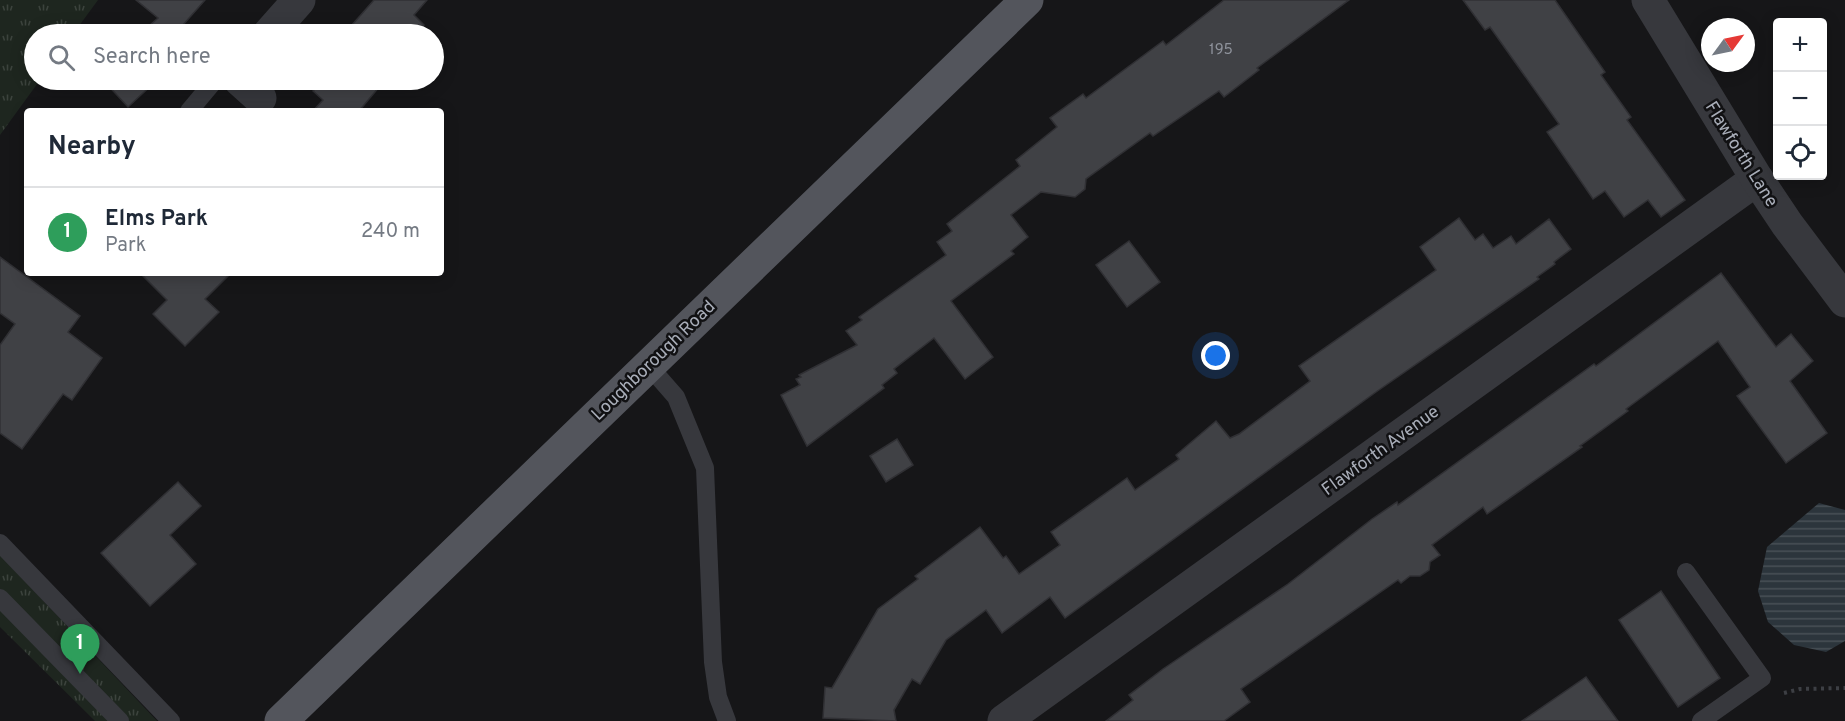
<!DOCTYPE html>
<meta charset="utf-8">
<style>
:root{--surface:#fff;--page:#f2f2f3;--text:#1f2937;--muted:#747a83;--line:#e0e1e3;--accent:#db2777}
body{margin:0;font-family:Overpass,sans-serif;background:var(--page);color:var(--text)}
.controls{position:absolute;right:18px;top:18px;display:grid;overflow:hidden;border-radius:6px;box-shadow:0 3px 15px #0003}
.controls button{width:54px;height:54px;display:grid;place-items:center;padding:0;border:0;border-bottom:2px solid var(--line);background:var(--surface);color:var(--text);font:30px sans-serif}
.compass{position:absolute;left:1701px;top:18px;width:54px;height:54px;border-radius:50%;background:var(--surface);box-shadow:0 3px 15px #0003;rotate:57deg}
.you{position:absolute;left:1216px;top:356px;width:21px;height:21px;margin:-15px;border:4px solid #fff;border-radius:50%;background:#1a73e8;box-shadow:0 0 0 9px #1a73e833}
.badge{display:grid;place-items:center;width:39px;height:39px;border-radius:50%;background:var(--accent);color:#fff;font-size:20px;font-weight:700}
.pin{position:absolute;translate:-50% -50px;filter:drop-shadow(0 2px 3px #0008)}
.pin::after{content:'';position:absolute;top:32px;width:21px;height:18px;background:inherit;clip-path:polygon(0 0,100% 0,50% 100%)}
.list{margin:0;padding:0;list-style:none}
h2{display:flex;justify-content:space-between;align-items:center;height:78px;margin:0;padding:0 24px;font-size:26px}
h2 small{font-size:20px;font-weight:400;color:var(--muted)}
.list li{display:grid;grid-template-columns:39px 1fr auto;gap:18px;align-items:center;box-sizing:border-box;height:90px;padding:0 24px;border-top:2px solid var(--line)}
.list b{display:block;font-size:22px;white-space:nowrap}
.list p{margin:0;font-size:20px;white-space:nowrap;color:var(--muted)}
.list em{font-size:20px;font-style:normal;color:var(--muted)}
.icon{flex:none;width:33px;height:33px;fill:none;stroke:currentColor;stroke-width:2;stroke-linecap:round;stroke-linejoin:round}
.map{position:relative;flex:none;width:1845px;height:721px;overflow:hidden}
.search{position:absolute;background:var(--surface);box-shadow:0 3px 15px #0003;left:24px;top:24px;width:420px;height:66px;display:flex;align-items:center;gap:15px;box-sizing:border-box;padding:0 21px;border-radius:33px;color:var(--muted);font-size:22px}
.panel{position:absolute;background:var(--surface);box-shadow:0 3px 15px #0003;left:24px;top:108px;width:420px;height:168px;border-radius:6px}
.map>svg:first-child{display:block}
.park{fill:url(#park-tufts)}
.water{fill:url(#water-rules)}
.building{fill:#404145;stroke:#303034;stroke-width:1.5}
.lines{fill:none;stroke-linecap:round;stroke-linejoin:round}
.path{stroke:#3d3f44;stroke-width:4;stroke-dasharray:3 4.5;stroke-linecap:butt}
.service{stroke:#37383d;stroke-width:18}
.minor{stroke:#37383d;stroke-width:33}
.tertiary{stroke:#37383d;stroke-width:33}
.primary{stroke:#53555c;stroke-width:33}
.labels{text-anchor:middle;stroke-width:5;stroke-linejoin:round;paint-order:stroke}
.number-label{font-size:15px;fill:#8e929b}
.street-label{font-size:18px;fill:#a8adb8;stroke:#111113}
</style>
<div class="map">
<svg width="1845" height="721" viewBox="0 0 1845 721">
<defs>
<pattern id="park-tufts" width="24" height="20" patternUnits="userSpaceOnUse" patternTransform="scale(1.5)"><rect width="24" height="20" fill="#1e261f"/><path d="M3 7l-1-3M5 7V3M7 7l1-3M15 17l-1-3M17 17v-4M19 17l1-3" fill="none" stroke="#3c433d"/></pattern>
<pattern id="water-rules" width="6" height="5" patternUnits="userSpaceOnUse" patternTransform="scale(1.5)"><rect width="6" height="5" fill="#2c353c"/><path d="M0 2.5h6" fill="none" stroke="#485056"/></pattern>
</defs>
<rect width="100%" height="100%" fill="#161618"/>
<g class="park">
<polygon points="0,0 98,0 73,34 34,34 34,80 40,80 0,135"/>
<polygon points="0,555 157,721 95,721 0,627"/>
</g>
<polygon class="water" points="1819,503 1845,510 1845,641 1826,652 1794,645 1768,622 1758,591 1767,547"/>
<g class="building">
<polygon points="136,0 205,0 175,34 140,34 158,18"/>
<polygon points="374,0 427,0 414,15 424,25 416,34 344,34"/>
<polygon points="1224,0 1349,0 1257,68 1259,70 1224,97 1219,91 1153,136 1150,133 1086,179 1085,189 1075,197 1041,192 1011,215 1028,237 1011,251 1014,254 951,301 993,357 965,379 934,338 894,369 897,373 882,385 884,388 807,446 781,395 800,385 796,379 801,377 799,375 857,345 846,331 862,320 859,317 946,255 937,242 952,231 947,224 1020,166 1016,160 1057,127 1050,118 1083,94 1086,98 1163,41 1166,45"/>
<polygon points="1463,0 1555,0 1605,72 1601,75 1631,117 1627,120 1685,200 1661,217 1648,200 1624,217 1605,191 1593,199 1547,132 1559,124 1490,27 1485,30"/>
<polygon points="103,80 157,80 128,107"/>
<polygon points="323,80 385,80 359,111 313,111 323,100 313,91"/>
<polygon points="1459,218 1475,240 1483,234 1493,248 1511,236 1516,244 1549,219 1571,249 1554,262 1555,264 1537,277 1539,279 1376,392 1065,618 1050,597 1002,633 986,610 946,640 920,684 912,679 894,710 896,721 823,718 825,687 832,688 878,609 918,579 915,576 980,527 1003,558 1006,556 1019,574 1060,545 1051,532 1127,478 1135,490 1179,459 1176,455 1216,421 1230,438 1239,434 1310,381 1299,366 1436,270 1420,247"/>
<polygon points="1129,241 1160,282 1127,307 1096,265"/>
<polygon points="0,257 80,316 68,332 102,358 72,400 63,394 22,449 0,433 0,345 15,324 0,313"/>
<polygon points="140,273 231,273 205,299 219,312 185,346 153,314 167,300"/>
<polygon points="1721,273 1776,347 1791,334 1813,361 1790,381 1827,433 1786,463 1737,396 1750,387 1718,341 1626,409 1628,411 1580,446 1582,447 1487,514 1483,507 1432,545 1440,555 1430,562 1429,570 1420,576 1410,576 1401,583 1398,580 1241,689 1250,702 1224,721 1106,721 1133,700 1129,695 1163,669 1288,584 1372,519 1397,502 1398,505 1594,364 1596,366"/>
<polygon points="897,439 913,465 886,482 870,456"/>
<polygon points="178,482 201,506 170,535 196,564 150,606 101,553"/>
<polygon points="1661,591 1720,678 1678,707 1619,620"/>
<polygon points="1586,677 1618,721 1522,721"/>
</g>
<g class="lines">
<polyline class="path" points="1784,693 1800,689 1845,688"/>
<g class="service">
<polyline points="189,111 215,80"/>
<polyline points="648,365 676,397 705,468 713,662 718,697 727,721"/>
<polyline points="0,543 171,721"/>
<polyline points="1686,572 1762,678 1701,721"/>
<polyline points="0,598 120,721"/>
</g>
<g class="minor">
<polyline points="269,34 299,0"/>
<polyline points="240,80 260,98"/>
<polyline points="1004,721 1757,179"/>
</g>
<polyline class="tertiary" points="1648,0 1757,179 1787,224 1845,301"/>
<polyline class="primary" points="281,721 1027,0"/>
</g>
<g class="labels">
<g class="number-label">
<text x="1221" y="54">195</text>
</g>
<g class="street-label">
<text transform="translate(1742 154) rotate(58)" y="6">Flawforth Lane</text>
<text transform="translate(653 360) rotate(-44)" y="6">Loughborough Road</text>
<text transform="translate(1380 450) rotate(-36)" y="6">Flawforth Avenue</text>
</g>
</g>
</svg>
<div class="controls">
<button>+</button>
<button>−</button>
<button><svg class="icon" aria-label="locate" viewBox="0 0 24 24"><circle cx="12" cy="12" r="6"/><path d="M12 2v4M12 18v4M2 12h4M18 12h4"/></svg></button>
</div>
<svg class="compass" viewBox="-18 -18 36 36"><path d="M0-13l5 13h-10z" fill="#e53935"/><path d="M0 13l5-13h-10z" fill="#747a83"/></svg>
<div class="you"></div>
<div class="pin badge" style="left:80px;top:674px;background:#2e9e5b">1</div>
<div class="search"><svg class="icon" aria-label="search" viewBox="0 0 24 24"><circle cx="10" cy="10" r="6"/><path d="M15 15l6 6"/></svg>Search here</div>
<section class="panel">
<h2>Nearby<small></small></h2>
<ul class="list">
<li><span class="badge" style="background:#2e9e5b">1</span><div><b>Elms Park</b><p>Park</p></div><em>240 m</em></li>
</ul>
</section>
</div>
